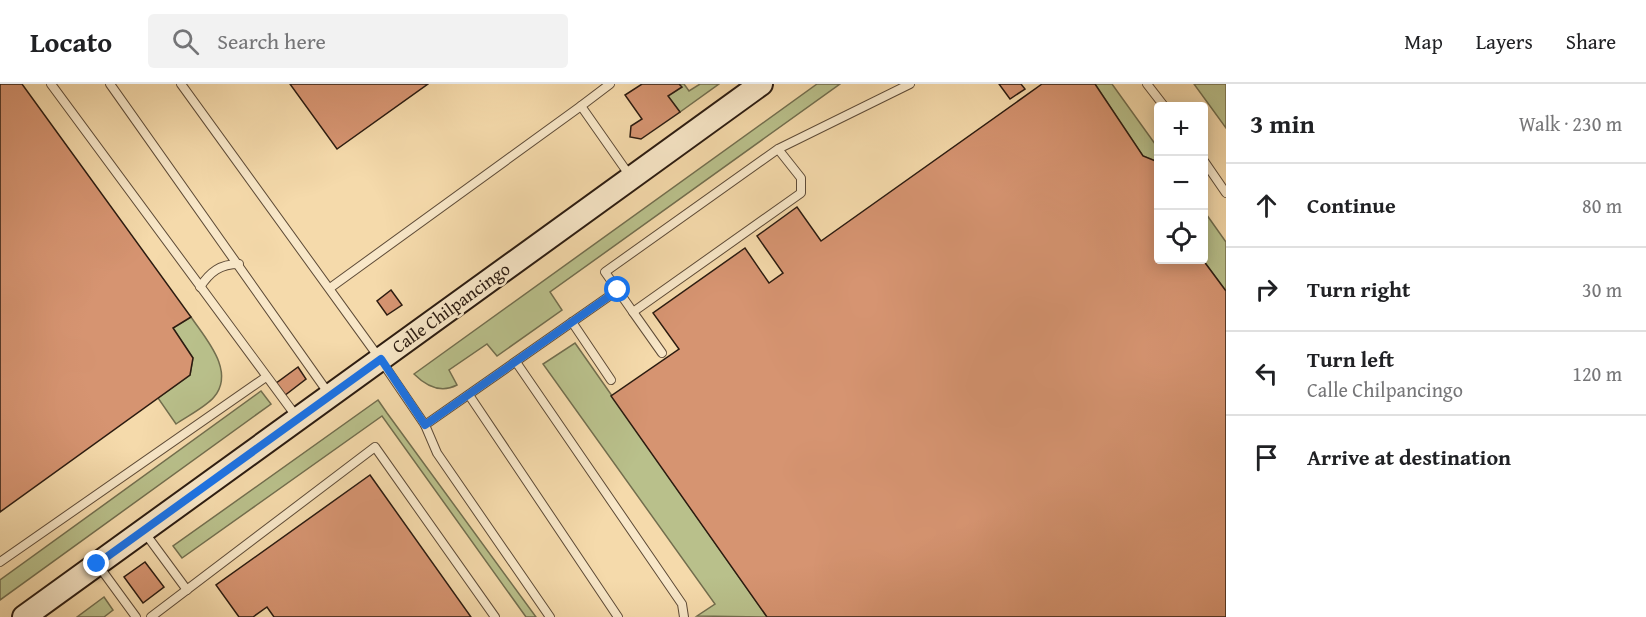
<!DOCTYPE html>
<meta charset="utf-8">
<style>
:root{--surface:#fff;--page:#f2f2f2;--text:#202124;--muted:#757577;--line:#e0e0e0}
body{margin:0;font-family:"Gentium Book Plus",serif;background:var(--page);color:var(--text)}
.controls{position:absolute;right:18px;top:18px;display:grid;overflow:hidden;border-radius:6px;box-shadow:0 3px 15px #0003}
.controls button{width:54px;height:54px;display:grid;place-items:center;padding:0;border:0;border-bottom:2px solid var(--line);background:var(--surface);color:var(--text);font:30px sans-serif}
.stop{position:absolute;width:18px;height:18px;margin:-14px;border:4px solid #1a73e8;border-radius:50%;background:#fff}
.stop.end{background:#1a73e8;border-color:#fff;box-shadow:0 2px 6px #0008}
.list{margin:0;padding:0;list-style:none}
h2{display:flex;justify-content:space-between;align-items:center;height:78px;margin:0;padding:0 24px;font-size:26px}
h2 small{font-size:20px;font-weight:400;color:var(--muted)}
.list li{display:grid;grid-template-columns:39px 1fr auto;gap:18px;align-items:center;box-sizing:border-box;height:84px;padding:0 24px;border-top:2px solid var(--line)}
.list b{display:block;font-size:22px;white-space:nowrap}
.list p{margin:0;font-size:20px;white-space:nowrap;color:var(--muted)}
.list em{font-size:20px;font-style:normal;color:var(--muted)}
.icon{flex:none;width:33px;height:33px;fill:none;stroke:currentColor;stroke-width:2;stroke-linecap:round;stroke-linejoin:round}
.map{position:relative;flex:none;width:1226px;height:533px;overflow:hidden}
header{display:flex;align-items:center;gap:36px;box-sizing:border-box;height:84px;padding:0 30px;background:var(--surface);border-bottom:2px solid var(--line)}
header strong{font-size:28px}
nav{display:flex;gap:33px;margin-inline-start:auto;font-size:21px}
.search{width:420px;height:54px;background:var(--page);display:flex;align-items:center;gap:15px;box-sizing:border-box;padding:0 21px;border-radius:6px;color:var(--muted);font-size:22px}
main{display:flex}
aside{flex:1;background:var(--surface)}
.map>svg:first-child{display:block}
.green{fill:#b9c08b;stroke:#726e4e;stroke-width:1.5}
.building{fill:#d69471;stroke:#2b1b10;stroke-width:1.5}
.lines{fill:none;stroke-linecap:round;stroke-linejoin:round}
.lane-casing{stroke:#5e4b37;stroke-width:10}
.secondary-casing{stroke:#2b1b10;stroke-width:26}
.lane{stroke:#f8e7c8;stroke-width:8}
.secondary{stroke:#f8e7c8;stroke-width:22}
.route{stroke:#1a73e8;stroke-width:8}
.labels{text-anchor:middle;stroke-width:5;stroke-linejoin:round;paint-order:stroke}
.street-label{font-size:18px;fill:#2b1b10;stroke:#f8e7c8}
</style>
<header>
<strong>Locato</strong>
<div class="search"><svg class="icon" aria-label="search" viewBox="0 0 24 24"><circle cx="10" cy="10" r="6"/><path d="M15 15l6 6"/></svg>Search here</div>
<nav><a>Map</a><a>Layers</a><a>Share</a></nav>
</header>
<main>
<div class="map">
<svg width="1226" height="533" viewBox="0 0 1226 533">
<rect width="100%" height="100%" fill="#f5daab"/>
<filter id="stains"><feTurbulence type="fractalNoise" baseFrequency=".00333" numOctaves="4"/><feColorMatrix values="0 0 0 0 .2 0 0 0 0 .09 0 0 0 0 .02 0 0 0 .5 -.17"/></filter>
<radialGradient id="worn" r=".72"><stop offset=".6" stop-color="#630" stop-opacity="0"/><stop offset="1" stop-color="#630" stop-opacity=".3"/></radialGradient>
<g class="green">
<polygon points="679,0 684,0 689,7 700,0 719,0 680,28 668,12 681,3"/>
<path d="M817,0H840L550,208L562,226L497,272L487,260L449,286L457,301C440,310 426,302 414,290Z"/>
<polygon points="1095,0 1112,0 1158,64 1158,78 1143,72"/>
<polygon points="1194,0 1226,0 1226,44"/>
<polygon points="1204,127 1226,158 1226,207 1203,176 1204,162 1206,159 1204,155"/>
<path d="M191,233C205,254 236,287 214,313C207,322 186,333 176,340L158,314L190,291L193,274L173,244Z"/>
<polygon points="575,259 767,533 697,532 715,520 543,280"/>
<polygon points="261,307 271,320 0,516 0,496"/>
<polygon points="378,316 387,329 536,533 526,533 382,332 182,474 173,462"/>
<polygon points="104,513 113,526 104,533 77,533"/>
</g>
<g class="building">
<polygon points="0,0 22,0 191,233 173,244 193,274 190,291 0,428"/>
<polygon points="290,0 428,0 337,65"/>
<polygon points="642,0 679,0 682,3 668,12 680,28 641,55 630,53 631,42 642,35 625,11"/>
<polygon points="999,0 1021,0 1025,5 1010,15"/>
<polygon points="1042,0 1095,0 1143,72 1158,78 1158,176 1203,176 1226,207 1226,533 767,533 611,312 679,265 653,229 745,164 769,199 783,189 757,152 797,123 821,157"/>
<polygon points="391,206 402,221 387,231 377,217"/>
<polygon points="298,283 306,295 284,312 275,300"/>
<polygon points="370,391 471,533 274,533 267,523 253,533 239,533 216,501"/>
<polygon points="145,478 164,503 143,519 124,493"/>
</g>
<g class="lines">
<g class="lane-casing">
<g id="lane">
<polyline points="51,0 296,332"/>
<polyline points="110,0 329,310"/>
<polyline points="181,0 380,275 425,341 437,369 550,533"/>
<polyline points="610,0 581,22 630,92"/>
<polyline points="1147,0 1164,22"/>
<polyline points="778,65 801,94 801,109 633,228 605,188 778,65 910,0"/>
<polyline points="1204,77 1226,109"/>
<path d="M200,203C210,188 220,180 239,180"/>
<polyline points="330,204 581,22"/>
<polyline points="633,228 662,269"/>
<polyline points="572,238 611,296"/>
<polyline points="516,278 682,520 684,533"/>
<polyline points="469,311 618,533"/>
<polyline points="425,341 618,206"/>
<polyline points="145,449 187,506"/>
<polyline points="0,478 266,293"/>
<polyline points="98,481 136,533"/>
<polyline points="151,533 375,363 495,533"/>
</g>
</g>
<g class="secondary-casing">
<polyline id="secondary" points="24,533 761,0"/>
</g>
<use href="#lane" class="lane"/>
<use href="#secondary" class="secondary"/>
</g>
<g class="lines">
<polyline class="route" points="97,480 381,275 425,341 618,206"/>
</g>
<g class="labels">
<g class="street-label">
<text transform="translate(451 224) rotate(-36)" y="6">Calle Chilpancingo</text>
</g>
</g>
<rect width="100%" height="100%" filter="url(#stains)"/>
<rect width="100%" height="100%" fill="url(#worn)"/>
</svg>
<div class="controls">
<button>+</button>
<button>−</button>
<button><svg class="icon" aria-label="locate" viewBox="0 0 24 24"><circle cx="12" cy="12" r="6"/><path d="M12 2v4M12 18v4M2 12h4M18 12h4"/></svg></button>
</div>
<div class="stop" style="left:618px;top:206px"></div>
<div class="stop end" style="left:97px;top:480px"></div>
</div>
<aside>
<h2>3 min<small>Walk · 230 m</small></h2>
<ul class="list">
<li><svg class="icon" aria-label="ahead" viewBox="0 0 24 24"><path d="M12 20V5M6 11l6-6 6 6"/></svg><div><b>Continue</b></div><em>80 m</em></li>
<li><svg class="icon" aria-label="right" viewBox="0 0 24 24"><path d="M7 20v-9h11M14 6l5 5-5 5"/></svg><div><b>Turn right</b></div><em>30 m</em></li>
<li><svg class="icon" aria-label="left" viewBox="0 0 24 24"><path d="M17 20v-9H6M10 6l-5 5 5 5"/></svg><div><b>Turn left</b><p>Calle Chilpancingo</p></div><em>120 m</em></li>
<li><svg class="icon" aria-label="arrive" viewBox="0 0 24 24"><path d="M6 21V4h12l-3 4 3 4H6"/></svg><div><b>Arrive at destination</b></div></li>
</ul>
</aside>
</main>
